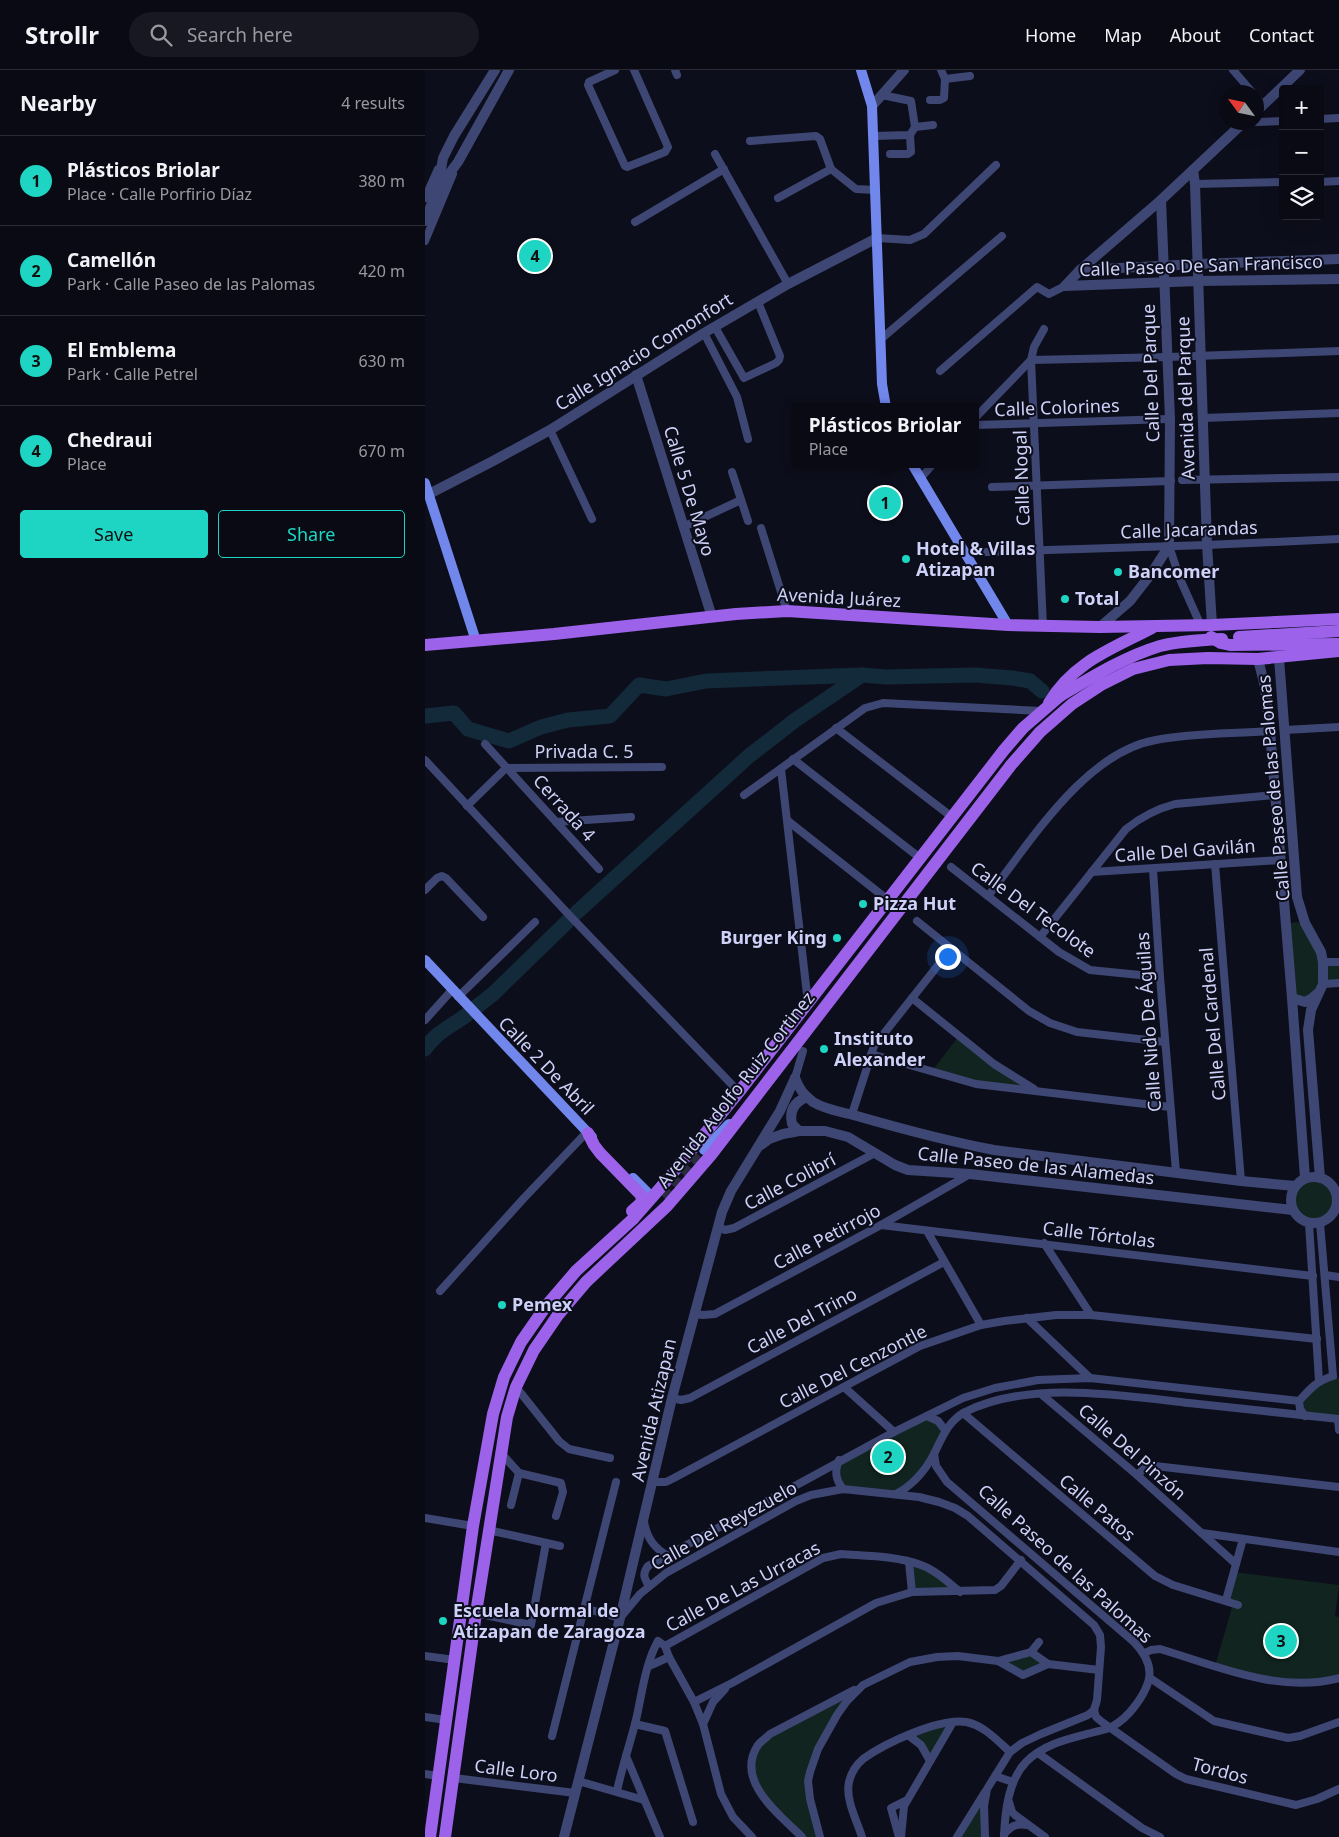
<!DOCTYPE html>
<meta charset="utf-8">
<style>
:root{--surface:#0a0a14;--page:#181822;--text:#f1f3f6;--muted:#999aa0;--line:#2a2b34;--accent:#1dd5c2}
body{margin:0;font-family:"Noto Sans",sans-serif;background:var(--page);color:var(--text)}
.controls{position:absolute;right:15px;top:15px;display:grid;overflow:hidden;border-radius:5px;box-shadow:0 5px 20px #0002}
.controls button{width:45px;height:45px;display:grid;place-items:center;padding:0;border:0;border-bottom:1px solid var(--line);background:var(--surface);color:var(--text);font:25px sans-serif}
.compass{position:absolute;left:794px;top:15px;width:45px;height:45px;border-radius:50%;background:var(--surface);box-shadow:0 5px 20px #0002;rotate:303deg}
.you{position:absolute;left:522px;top:886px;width:18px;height:18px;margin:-12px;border:4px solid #fff;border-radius:50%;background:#1a73e8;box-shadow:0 0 0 8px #1a73e833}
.badge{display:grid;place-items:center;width:32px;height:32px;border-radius:50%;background:var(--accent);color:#111;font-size:16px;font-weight:700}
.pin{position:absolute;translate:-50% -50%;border:2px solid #fff;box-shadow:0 1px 5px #0006}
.popup{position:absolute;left:366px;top:333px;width:188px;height:65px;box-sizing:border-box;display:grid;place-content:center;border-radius:5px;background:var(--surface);filter:drop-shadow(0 1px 4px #0005);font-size:16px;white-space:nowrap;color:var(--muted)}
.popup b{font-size:19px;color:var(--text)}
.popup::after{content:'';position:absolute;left:50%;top:100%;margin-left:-10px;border:10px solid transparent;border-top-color:var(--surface)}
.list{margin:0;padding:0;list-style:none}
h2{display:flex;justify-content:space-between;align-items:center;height:65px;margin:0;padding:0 20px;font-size:21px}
h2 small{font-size:16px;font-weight:400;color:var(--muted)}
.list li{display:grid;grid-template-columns:32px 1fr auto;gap:15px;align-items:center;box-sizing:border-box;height:90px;padding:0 20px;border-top:1px solid var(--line)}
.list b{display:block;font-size:19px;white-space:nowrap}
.list p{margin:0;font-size:16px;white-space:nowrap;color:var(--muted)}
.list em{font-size:16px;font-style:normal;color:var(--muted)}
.actions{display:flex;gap:10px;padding:15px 20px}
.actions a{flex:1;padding:11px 0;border:1px solid var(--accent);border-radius:5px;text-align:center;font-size:18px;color:var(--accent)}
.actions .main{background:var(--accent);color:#111}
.icon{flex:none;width:28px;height:28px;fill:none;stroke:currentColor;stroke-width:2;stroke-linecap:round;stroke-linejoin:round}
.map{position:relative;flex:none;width:914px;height:1767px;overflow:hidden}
header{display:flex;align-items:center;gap:30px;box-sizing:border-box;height:70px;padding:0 25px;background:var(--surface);border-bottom:1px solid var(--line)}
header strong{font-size:24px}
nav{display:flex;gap:28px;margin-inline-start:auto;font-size:18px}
.search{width:350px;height:45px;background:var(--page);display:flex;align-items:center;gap:12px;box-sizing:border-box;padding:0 18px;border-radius:28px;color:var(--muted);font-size:19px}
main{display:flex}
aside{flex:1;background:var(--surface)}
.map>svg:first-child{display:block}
.green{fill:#11241f}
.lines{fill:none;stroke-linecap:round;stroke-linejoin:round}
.river{stroke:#122a3a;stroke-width:15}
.secondary-tunnel{stroke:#2a2b3c;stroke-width:10;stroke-dasharray:10 5;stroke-linecap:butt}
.minor{stroke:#3e4774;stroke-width:8}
.tertiary{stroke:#3e4774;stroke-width:10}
.secondary{stroke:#7187ec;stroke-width:10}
.primary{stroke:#9c63ea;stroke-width:12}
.primary-bridge{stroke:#9c63ea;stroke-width:12}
.poi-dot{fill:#1dd5c2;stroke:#0d0e1b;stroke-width:2}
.labels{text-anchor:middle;stroke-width:4;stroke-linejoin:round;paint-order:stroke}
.street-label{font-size:18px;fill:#ced1f8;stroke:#0d0e1b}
.poi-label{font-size:18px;font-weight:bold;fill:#ced1f8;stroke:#0d0e1b;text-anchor:start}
</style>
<header>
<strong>Strollr</strong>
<div class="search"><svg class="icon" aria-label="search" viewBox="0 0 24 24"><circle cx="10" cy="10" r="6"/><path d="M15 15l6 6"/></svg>Search here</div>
<nav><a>Home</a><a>Map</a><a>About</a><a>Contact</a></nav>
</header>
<main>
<aside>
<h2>Nearby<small>4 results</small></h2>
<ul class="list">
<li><span class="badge">1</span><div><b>Plásticos Briolar</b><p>Place · Calle Porfirio Díaz</p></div><em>380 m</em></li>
<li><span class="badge">2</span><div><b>Camellón</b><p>Park · Calle Paseo de las Palomas</p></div><em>420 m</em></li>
<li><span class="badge">3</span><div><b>El Emblema</b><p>Park · Calle Petrel</p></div><em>630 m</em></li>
<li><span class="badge">4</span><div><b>Chedraui</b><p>Place</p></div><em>670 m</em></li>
</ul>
<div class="actions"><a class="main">Save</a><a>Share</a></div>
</aside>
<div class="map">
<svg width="914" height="1767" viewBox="0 0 914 1767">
<rect width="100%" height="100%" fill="#0d0e1b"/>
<g class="green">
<polygon points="871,852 880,853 898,892 914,892 914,913 898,914 886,929 867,928 863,856 866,853"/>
<polygon points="534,966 611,1020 571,1017 506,1002"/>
<circle cx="889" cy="1130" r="23"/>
<polygon points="908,1306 914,1308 914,1349 880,1346 874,1331"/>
<polygon points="502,1346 520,1360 500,1398 471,1424 418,1419 411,1398"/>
<polygon points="484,1492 497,1495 535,1522 487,1522"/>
<polygon points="809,1502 914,1515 910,1546 914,1547 914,1608 865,1614 790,1596 808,1534 801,1530"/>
<polygon points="606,1582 623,1594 598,1605 573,1591"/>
<polygon points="438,1615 401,1664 383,1711 395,1767 377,1767 335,1724 327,1700 334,1675 345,1664"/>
<polygon points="528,1652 505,1691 483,1665"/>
<polygon points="562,1719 560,1767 532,1767"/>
</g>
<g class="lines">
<g class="river">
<polyline points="0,646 29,643 43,659 84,671 116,657 143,650 185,646 214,615 241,619 281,611 437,605"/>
<polyline points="151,843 324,686 369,651 437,605 461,607 550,605 587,608 605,611 617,621"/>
<polyline points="50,938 68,924 142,852"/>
<path d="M0,979C11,962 27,956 43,944"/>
</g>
<polyline class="secondary-tunnel" points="224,1124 234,1128 238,1127 279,1080"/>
<g class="minor">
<polyline points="190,0 164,12 163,15 200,96 202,97 240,82 243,77 209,0"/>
<polyline points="250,0 252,5"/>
<polyline points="516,0 520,9 545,6"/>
<polyline points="808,0 827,22"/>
<polyline points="832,28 838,35"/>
<polyline points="505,30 515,30 519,28 520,9"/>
<polyline points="895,49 914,48"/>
<polyline points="832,52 858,51"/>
<polyline points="490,57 508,55"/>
<polyline points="448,66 485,65 490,57 486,31 457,25"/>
<polyline points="325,71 391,66 395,69 406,99"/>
<polyline points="290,84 363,214"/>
<polyline points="465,84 483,84 486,82 485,65"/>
<polyline points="895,112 914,111"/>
<polyline points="770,114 858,112"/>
<polyline points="0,128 13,99"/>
<polyline points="353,128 406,99 431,119 450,120"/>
<polyline points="210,152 299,99"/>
<polyline points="452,168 485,170 499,164 571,95"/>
<polyline points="0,171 28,104"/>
<polyline points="290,257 319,308 351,293 354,290 355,286 333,232"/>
<polyline points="279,263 312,327 323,369"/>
<polyline points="456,269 577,166"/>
<polyline points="515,301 612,217 624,224 640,216"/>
<polyline points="550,348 606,290 609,277 619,259"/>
<polyline points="778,348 914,343"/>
<polyline points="550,355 745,349"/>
<polyline points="125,360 167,449"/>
<polyline points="307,402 323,451"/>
<polyline points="495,409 508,394"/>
<polyline points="757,410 914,407"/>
<polyline points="567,417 746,411"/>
<polyline points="258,457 316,430"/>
<polyline points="336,458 362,541"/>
<polyline points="744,476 755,509 776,556"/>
<polyline points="561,482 782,475 914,469"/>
<polyline points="618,556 606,290 743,287 914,281"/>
<polyline points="411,658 527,747"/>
<polyline points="860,660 914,657"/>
<polyline points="60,674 174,799"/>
<polyline points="368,689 495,788"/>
<polyline points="0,690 146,847 314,1022"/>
<polyline points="81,698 237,697"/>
<polyline points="356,699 383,933"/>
<polyline points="319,725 440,638 458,633 616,641"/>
<polyline points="42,736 81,698"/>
<polyline points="363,751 463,830"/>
<polyline points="131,752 206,747"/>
<polyline points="790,794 816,1111"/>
<polyline points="526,797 634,882 665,900 735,907"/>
<polyline points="728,799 735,907 751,1102"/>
<polyline points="667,802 855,790"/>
<polyline points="0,820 12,808 17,806 21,808 58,847"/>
<path d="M563,826C605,773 660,682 731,670C768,663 807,664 845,661"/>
<polyline points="492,851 604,941 625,953 652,962 740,972"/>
<path d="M615,867L701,759C716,747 731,739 750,734L850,725"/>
<polyline points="898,892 914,892"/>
<polyline points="898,914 914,913"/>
<polyline points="33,927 110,852"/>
<polyline points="487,928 569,994 609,1019"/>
<polyline points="0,950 27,920"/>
<polyline points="446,984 551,1014 745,1037"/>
<polyline points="370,1008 378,981"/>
<polyline points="427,1044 449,976 526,879"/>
<polyline points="884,1153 894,1311"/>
<polyline points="895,1153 908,1306"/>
<polyline points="456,1155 888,1206"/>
<polyline points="293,1157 300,1160 309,1158 450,1083"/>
<polyline points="502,1161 556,1255"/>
<polyline points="619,1173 666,1245"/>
<polyline points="900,1205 914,1207"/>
<polyline points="15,1221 99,1128 162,1062"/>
<polyline points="269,1244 278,1245 290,1244 456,1155 545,1104"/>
<polyline points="602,1248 665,1308"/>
<polyline points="91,1317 134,1371 144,1379 185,1388"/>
<polyline points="419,1317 469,1362"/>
<polyline points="616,1324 712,1405 811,1494"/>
<polyline points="247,1328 256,1330 265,1328 519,1192"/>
<polyline points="538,1343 730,1506 748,1515 813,1535"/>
<polyline points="502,1346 513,1351 520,1360"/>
<path d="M880,1346L875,1339L874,1331C886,1318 890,1312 908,1306"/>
<polyline points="913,1349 914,1360"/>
<polyline points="76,1383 94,1403 136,1413 138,1422 131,1446"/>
<path d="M509,1384L511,1396L522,1412L709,1572C731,1595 728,1612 710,1636C704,1644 697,1651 688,1656C682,1660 673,1661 666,1663C643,1669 619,1674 601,1692C583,1711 580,1742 579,1767"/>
<path d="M414,1390C409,1402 411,1410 418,1419"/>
<polyline points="712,1405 721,1397 730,1396 914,1417"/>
<polyline points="228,1412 241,1412 249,1408 495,1276 556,1255 579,1251 631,1245 666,1245 892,1269"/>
<path d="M471,1424C488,1415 500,1401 509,1384C517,1368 523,1351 540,1342C604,1310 695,1325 764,1333C814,1338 864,1344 914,1349"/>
<polyline points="86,1435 94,1403"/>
<polyline points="0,1448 48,1456"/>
<path d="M219,1452C222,1468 229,1478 243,1486"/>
<polyline points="63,1460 135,1476"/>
<polyline points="777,1463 914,1482"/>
<polyline points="484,1492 487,1522"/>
<path d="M224,1516C219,1508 217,1504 223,1496L469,1362L538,1328L570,1318L613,1310L665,1308L874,1331"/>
<polyline points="801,1530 818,1469"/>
<polyline points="159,1538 195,1548 215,1524 241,1503 371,1431 386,1425 418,1419 494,1427 514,1432 530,1438 543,1446 669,1555 675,1565 676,1577 672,1630 669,1640 663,1645 616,1664 597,1673 585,1682 562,1719 559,1736 560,1767"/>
<polyline points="51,1543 106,1555 121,1473"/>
<path d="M240,1576L398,1488L416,1484C442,1486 472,1486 496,1495C510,1500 523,1512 535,1522"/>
<polyline points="606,1582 614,1572"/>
<path d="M720,1583L726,1580L735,1579C792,1596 854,1624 914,1608"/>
<polyline points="0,1586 30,1590"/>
<polyline points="244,1587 269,1632 278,1654 296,1724 308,1747 327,1767"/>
<polyline points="573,1591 606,1582 623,1594 674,1600"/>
<polyline points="725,1608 789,1651 863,1668 875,1666 914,1652"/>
<polyline points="269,1632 307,1613 451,1533 487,1522 570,1520 576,1516 596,1490"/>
<polyline points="669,1640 671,1647 677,1652 751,1704 761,1709 871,1735 892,1729 914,1719"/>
<polyline points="0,1647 21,1650"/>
<polyline points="210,1654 240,1661 268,1752"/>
<polyline points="278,1654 288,1632 300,1619"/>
<polyline points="483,1665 496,1675 505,1691"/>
<polyline points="127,1666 191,1412"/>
<polyline points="613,1683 717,1758 735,1767"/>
<polyline points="201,1686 235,1767"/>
<polyline points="0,1704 13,1706"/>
<polyline points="570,1706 588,1712"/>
<polyline points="29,1708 150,1723"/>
<polyline points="153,1711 219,1730"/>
<path d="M192,1721C197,1697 205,1674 211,1650C217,1624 220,1594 233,1571L240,1576L244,1587L224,1596"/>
<polyline points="584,1732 587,1742 590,1745 620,1767"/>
<path d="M579,1764C586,1756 592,1753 602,1755"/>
<path d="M377,1767C355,1745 309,1711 333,1675C336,1671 341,1668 345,1664L429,1620"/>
<polyline points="395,1767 385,1729 383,1711 385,1702 393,1679 412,1645 422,1631 438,1615 485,1592 512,1587 533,1586 573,1591 598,1605 623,1594"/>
<path d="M437,1767C432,1751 420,1729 424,1712C426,1703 431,1695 438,1689C460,1673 514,1648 541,1652C558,1655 572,1670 585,1682"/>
<polyline points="474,1767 466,1738 482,1730"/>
<polyline points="476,1767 479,1736 528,1652"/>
<polyline points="532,1767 560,1722"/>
</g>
<g class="tertiary">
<polyline points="447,36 479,0"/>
<polyline points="832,41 875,0"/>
<polyline points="768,100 770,114 782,475 787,555"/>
<polyline points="14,117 33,92 84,0"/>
<polyline points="0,151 13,117 18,88 29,66 70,0"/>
<polyline points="655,200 773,194 914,189"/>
<polyline points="640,216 773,211 914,209"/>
<polyline points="640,216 655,200 736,130 819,52"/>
<polyline points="211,305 287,547"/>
<polyline points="4,424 68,391 125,360 279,263 363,214 452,168"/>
<polyline points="675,557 705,531 726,504 744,476 745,349 736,130"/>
<polyline points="854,588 872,827 880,853 896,882 898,892 898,914 886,940 883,960 895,1108"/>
<polyline points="833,589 840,617 845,661 867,928 880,1108"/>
<polyline points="867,928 880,932 886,929 893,923"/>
<path d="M370,1008C374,1019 379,1025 388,1032C401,1040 417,1042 432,1046C477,1059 522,1071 569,1080L816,1111L870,1116"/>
<path d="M374,1061L367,1054C364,1041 369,1032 382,1027"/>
<polyline points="336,1075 344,1069 358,1064 374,1061 400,1061 423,1067 470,1095 483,1100 545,1104 868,1140"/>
<circle cx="889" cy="1130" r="23"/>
<polyline points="139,1767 195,1548 247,1328 297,1142 306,1121 355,1041 370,1008"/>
</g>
<g class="secondary">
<polyline points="436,0 447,36 457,314 461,337"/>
<polyline points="487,394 583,555"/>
<polyline points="0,413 51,571"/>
<polyline points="0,890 167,1067"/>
<polyline points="279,1080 304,1054"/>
<polyline points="208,1108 222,1122"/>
</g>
<g class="primary">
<polyline points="786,567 796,573 805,575 914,574"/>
<polyline points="814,567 914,561"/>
<polyline points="0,575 129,564 311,544 362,541 583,555 675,557 787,555 914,549"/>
<path d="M624,633C648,592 687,579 727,558"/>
<polyline points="163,1063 169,1075 175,1083 217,1126 216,1133 207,1141"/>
<polyline points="237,1116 314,1022 579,680 598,658 635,626"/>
<polyline points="5,1767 48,1456 68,1344 79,1307 96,1272 121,1236 151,1201 208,1149"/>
<polyline points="20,1767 51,1543 82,1347 91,1317 109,1280 133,1245 161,1212 242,1136 286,1085 586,695 615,662 647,634 676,615 708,599 744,590 783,588 833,589 914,581"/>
</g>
<g class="primary-bridge">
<path d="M635,626C667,607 699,587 735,576C755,571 776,570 797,569"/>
<polyline points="208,1149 237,1116"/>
</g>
</g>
<g class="poi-dot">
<circle cx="481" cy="489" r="5"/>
<circle cx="693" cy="502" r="5"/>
<circle cx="640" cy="529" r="5"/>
<circle cx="438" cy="834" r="5"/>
<circle cx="412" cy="868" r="5"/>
<circle cx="399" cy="979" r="5"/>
<circle cx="77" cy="1235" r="5"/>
<circle cx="18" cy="1551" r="5"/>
</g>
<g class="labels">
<g class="street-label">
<text transform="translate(776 196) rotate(-2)" y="6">Calle Paseo De San Francisco</text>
<text transform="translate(219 282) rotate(-32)" y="6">Calle Ignacio Comonfort</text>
<text transform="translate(726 303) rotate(-92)" y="6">Calle Del Parque</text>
<text transform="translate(761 328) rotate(-92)" y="6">Avenida del Parque</text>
<text transform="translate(632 338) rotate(-2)" y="6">Calle Colorines</text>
<text transform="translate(597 408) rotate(-92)" y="6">Calle Nogal</text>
<text transform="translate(264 421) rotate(73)" y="6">Calle 5 De Mayo</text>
<text transform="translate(764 460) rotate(-2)" y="6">Calle Jacarandas</text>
<text transform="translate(414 528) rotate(3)" y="6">Avenida Juárez</text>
<text x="159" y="688">Privada C. 5</text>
<text transform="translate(849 718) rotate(-95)" y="6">Calle Paseo de las Palomas</text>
<text transform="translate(139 738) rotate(48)" y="6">Cerrada 4</text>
<text transform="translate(760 781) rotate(-4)" y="6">Calle Del Gavilán</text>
<text transform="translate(608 840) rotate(36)" y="6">Calle Del Tecolote</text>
<text transform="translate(724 952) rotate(-94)" y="6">Calle Nido De Águilas</text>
<text transform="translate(788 954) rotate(-95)" y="6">Calle Del Cardenal</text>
<text transform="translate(121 996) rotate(46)" y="6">Calle 2 De Abril</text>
<text transform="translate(311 1020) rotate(-52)" y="6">Avenida Adolfo Ruiz Cortinez</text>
<text transform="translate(611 1096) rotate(6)" y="6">Calle Paseo de las Alamedas</text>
<text transform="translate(365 1112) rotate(-28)" y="6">Calle Colibrí</text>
<text transform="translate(674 1165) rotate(7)" y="6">Calle Tórtolas</text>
<text transform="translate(402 1167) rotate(-28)" y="6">Calle Petirrojo</text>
<text transform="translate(377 1251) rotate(-28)" y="6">Calle Del Trino</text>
<text transform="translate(428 1297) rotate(-27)" y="6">Calle Del Cenzontle</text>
<text transform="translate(229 1340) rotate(-77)" y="6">Avenida Atizapan</text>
<text transform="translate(707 1382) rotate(41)" y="6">Calle Del Pinzón</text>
<text transform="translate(672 1438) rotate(40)" y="6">Calle Patos</text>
<text transform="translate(299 1456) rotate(-29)" y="6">Calle Del Reyezuelo</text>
<text transform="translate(640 1494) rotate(42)" y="6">Calle Paseo de las Palomas</text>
<text transform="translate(318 1517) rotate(-28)" y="6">Calle De Las Urracas</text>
<text transform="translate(91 1701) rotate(7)" y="6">Calle Loro</text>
<text transform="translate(795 1701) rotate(15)" y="6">Tordos</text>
</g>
<g class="poi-label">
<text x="491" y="485">Hotel &amp; Villas<tspan x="491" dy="21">Atizapan</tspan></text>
<text x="703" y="508">Bancomer</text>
<text x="650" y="535">Total</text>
<text x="448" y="840">Pizza Hut</text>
<text x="402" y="874" text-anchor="end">Burger King</text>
<text x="409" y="975">Instituto<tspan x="409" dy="21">Alexander</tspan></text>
<text x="87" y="1241">Pemex</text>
<text x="28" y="1547">Escuela Normal de<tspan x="28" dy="21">Atizapan de Zaragoza</tspan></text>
</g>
</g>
</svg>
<div class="controls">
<button>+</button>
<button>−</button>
<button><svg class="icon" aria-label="layers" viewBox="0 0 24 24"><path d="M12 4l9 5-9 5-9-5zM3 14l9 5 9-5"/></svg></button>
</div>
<svg class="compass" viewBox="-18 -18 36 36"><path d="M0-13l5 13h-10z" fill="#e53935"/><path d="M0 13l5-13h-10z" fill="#999aa0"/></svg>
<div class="you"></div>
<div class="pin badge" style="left:460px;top:433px">1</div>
<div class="popup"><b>Plásticos Briolar</b>Place</div>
<div class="pin badge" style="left:463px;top:1387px">2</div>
<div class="pin badge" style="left:856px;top:1571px">3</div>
<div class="pin badge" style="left:110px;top:186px">4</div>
</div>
</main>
